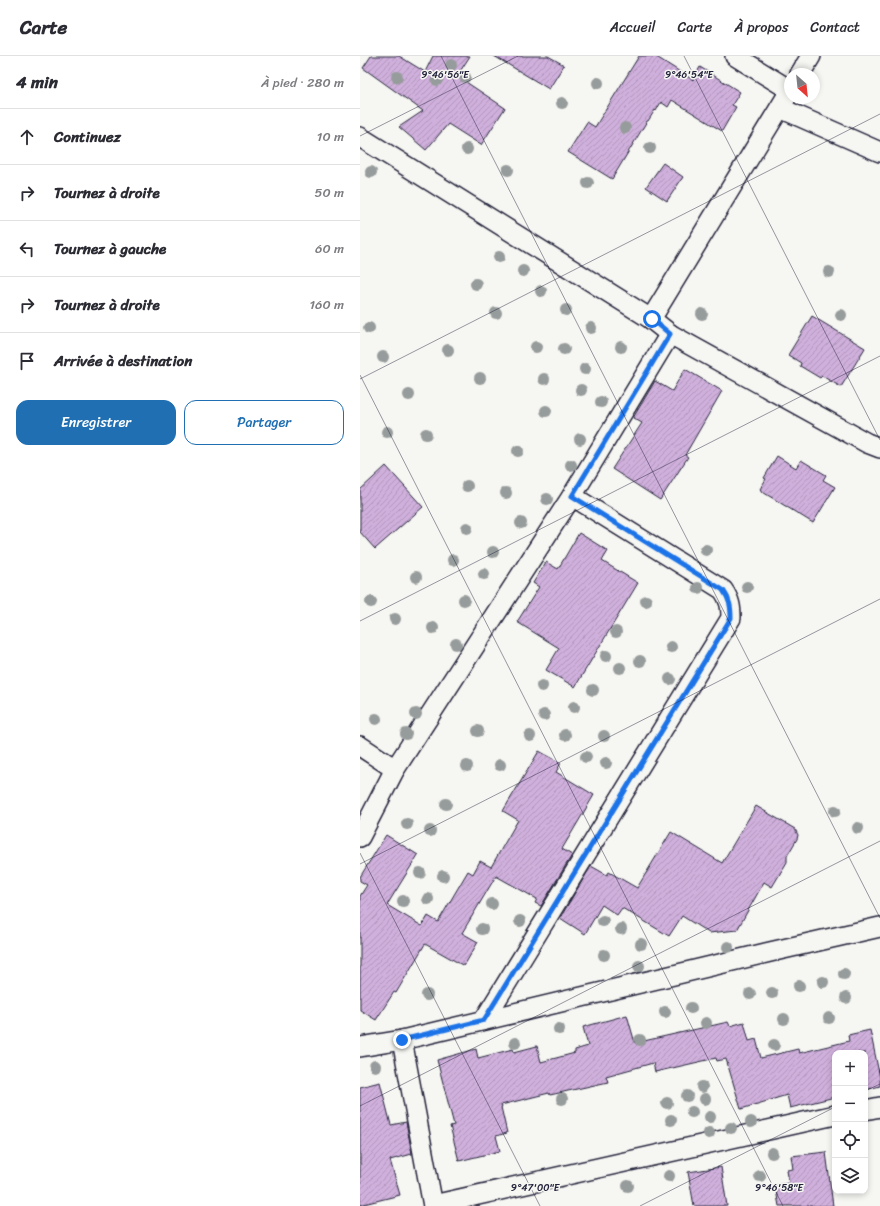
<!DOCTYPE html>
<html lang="fr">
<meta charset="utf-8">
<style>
:root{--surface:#fff;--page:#f2f2f3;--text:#2b2b33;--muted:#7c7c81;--line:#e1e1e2;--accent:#1f6fb2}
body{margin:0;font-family:Sriracha,sans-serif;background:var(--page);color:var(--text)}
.controls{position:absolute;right:12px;bottom:12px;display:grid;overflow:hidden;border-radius:8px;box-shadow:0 2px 6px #0003}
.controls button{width:36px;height:36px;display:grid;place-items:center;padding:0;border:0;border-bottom:1px solid var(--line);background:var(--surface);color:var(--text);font:20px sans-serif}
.compass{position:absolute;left:424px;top:12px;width:36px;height:36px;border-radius:50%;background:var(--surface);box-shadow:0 2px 6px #0003;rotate:153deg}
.stop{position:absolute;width:12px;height:12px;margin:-9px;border:3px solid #1a73e8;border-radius:50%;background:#fff}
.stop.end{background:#1a73e8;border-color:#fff;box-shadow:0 1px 4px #0008}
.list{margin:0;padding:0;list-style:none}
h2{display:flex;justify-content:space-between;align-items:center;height:52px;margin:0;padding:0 16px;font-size:17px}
h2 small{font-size:13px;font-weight:400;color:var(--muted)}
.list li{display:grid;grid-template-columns:26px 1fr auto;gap:12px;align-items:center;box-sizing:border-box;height:56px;padding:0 16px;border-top:1px solid var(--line)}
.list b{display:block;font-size:15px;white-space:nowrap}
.list em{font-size:13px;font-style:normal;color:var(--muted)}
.actions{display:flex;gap:8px;padding:12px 16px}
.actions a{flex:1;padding:9px 0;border:1px solid var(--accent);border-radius:12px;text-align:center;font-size:14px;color:var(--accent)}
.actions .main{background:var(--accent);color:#fff}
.icon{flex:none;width:22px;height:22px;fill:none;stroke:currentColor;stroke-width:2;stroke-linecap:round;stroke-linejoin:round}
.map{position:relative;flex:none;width:520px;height:1150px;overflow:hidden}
header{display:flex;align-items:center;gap:24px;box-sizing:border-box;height:56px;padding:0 20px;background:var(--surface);border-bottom:1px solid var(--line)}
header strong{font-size:19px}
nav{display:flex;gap:22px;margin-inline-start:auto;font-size:14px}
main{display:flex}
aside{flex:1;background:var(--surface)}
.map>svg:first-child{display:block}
.building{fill:url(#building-hatch);stroke:#22223b}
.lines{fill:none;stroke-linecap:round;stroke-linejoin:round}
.street-casing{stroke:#22223b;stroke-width:22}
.street{stroke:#f6f6f2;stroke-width:19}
.tree{fill:#969c9b}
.route{stroke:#1a73e8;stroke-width:5}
.ticks{fill:none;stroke:#22223b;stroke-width:1;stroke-opacity:0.45}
.ticks-label{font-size:10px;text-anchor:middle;fill:#22223b;stroke:#f6f6f2;stroke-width:3;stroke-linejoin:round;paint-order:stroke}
</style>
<header>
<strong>Carte</strong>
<nav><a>Accueil</a><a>Carte</a><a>À propos</a><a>Contact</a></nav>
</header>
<main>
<aside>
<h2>4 min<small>À pied · 280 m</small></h2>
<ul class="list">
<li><svg class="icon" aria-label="ahead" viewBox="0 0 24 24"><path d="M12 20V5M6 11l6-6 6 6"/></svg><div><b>Continuez</b></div><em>10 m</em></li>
<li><svg class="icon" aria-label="right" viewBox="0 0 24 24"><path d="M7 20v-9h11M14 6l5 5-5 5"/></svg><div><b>Tournez à droite</b></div><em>50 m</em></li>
<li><svg class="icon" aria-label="left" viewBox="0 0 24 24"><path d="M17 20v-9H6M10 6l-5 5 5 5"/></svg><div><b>Tournez à gauche</b></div><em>60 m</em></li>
<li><svg class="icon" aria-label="right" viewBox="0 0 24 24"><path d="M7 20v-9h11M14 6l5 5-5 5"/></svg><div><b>Tournez à droite</b></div><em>160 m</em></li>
<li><svg class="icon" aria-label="arrive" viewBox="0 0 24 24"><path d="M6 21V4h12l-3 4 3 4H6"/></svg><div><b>Arrivée à destination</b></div></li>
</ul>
<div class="actions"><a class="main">Enregistrer</a><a>Partager</a></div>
</aside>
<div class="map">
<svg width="520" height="1150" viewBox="0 0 520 1150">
<defs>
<pattern id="building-hatch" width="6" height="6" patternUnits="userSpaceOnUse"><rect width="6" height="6" fill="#cfafdb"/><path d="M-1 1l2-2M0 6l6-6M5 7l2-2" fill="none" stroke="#b196bd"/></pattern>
</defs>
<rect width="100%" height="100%" fill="#f6f6f2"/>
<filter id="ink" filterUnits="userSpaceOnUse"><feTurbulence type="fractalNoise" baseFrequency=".025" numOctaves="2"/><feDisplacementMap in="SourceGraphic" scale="8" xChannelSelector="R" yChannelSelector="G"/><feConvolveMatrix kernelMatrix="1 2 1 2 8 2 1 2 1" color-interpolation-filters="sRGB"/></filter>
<g filter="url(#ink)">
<g class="building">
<polygon points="11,0 39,0 65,16 73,0 110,0 97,20 145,52 121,89 88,68 66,94 39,71 63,55 3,12"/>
<polygon points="134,0 188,0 204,9 189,33"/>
<polygon points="279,0 295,0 333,24 340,11 380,36 372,49 376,51 362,75 312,44 308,51 301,46 296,55 295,54 288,65 287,65 252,123 208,96 227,66 235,71"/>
<polygon points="303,107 323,121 307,145 286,131"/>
<polygon points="452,260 505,292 481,331 462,320 460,322 440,310 441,307 428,299"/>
<polygon points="325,313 362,335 325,399 328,401 300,444 252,413 282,367 273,362 295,325 312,335"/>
<polygon points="417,400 436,412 441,404 466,419 463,424 475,431 453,467 401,435 401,434 400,433 406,423 404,422"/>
<polygon points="26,410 63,451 15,493 0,476 0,434"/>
<polygon points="219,477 248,495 242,505 278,527 215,631 186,614 199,592 157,566 179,531 173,527 186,506 198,513"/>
<polygon points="179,695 201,707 196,716 234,739 202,793 212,799 181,850 175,847 177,843 136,820 102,877 118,886 104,910 65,888 36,937 34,936 16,964 0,954 0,840 7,829 0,825 0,821 26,779 58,799 27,849 62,870 68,860 78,866 108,815 113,818 120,805 131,811 158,764 143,755"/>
<polygon points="396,750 435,773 438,779 437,783 427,800 427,806 412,831 404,826 377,874 349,877 322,860 309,880 262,852 257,859 242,849 225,878 200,862 231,810 247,819 249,816 277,832 311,776 362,807"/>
<polygon points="267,959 275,987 368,966 370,970 384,966 389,985 396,983 401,1002 438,993 439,997 489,985 488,979 510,974 520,1022 520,1030 505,1034 505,997 475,997 475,1041 430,1052 427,1039 381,1053 366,1003 357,1005 356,1002 295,1016 293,1007 246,1020 248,1026 190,1039 189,1037 141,1049 142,1051 141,1051 147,1077 136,1080 140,1095 99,1105 90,1070 94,1069 77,1004 116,993 118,1002 153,993 154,996 177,990 181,1006 215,997 215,994 228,990 223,971"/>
<polygon points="20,1026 31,1069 46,1066 52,1098 30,1104 40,1139 0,1149 0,1031"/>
<polygon points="466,1096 473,1150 419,1150 415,1129 429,1127 427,1114 433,1113 431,1100"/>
<polygon points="361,1111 367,1150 334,1150 328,1116"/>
</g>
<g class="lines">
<g class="street-casing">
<g id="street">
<polyline points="375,0 430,34"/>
<polyline points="440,18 451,0"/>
<polyline points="420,52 520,96"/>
<polyline points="0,81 291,263 310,278 507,387 520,392"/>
<polyline points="291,263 430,35"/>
<polyline points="0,690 35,713"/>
<polyline points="0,781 35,713 212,440 310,278"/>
<path d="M124,964L371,562C371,551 370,544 363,534L212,440"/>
<polyline points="42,984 73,1150"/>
<polyline points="0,991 42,984 410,896 520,871"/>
<polyline points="505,1054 520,1051"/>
<polyline points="73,1149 475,1059"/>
</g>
</g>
<use href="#street" class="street"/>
</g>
<g class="tree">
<circle cx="91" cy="9" r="6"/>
<circle cx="37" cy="21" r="6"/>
<circle cx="105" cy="21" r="6"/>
<circle cx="77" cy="24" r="6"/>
<circle cx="238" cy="27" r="6"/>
<circle cx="202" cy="47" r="6"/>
<circle cx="265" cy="72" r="6"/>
<circle cx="290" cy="92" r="6"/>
<circle cx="107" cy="93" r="6"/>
<circle cx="148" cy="114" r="6"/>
<circle cx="11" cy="116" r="6"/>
<circle cx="228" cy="127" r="6"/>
<circle cx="139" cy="201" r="6"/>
<circle cx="163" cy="215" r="6"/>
<circle cx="469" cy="216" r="6"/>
<circle cx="116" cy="228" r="6"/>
<circle cx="181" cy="235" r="6"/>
<circle cx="206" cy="254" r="6"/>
<circle cx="136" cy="257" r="6"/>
<circle cx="342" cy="258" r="6"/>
<circle cx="481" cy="259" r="6"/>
<circle cx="9" cy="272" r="6"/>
<circle cx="231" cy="272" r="6"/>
<circle cx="176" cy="291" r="6"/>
<circle cx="261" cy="291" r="6"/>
<circle cx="204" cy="293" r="6"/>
<circle cx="88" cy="294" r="6"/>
<circle cx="23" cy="301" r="6"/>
<circle cx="225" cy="313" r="6"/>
<circle cx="120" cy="322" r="6"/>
<circle cx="184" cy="323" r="6"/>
<circle cx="221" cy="334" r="6"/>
<circle cx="49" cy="339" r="6"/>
<circle cx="241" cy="346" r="6"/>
<circle cx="186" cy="355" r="6"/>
<circle cx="27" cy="376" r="6"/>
<circle cx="66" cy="378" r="6"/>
<circle cx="220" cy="383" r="6"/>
<circle cx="158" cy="395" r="6"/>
<circle cx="211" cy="409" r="6"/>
<circle cx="107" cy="430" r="6"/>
<circle cx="146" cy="437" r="6"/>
<circle cx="187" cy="443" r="6"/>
<circle cx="161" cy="467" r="6"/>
<circle cx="107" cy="472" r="6"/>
<circle cx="346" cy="494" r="6"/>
<circle cx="133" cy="496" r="6"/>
<circle cx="93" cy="504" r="6"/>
<circle cx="124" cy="518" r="6"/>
<circle cx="56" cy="521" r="6"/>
<circle cx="387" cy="531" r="6"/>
<circle cx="338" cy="532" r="6"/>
<circle cx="104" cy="544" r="6"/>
<circle cx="286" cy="545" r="6"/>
<circle cx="11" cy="546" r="6"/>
<circle cx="35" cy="563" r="6"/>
<circle cx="73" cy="572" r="6"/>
<circle cx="256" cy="576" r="6"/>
<circle cx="96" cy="588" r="6"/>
<circle cx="311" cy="591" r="6"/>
<circle cx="246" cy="600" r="6"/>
<circle cx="280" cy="605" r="6"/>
<circle cx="260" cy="612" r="6"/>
<circle cx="310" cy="623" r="6"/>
<circle cx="182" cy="630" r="6"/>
<circle cx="233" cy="634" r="6"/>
<circle cx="214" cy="651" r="6"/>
<circle cx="56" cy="658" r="6"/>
<circle cx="184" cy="659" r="6"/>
<circle cx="16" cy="663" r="6"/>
<circle cx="118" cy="675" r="6"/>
<circle cx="46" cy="678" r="6"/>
<circle cx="205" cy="679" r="6"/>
<circle cx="170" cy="680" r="6"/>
<circle cx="244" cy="680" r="6"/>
<circle cx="226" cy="701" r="6"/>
<circle cx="246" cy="707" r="6"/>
<circle cx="140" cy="709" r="6"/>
<circle cx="107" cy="710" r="6"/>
<circle cx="86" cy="748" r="6"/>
<circle cx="475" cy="755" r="6"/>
<circle cx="47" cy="768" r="6"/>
<circle cx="498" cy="772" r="6"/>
<circle cx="70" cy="775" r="6"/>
<circle cx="60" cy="817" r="6"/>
<circle cx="83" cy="820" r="6"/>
<circle cx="68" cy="843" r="6"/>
<circle cx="43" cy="845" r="6"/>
<circle cx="132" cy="848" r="6"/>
<circle cx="160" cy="865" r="6"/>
<circle cx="243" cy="865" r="6"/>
<circle cx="122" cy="873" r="6"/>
<circle cx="261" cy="873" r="6"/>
<circle cx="281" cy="888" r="6"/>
<circle cx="368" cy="891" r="6"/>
<circle cx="244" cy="899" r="6"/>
<circle cx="279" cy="910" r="6"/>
<circle cx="484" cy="918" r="6"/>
<circle cx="463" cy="926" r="6"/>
<circle cx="439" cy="930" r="6"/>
<circle cx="412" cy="937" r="6"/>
<circle cx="390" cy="938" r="6"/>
<circle cx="67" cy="939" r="6"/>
<circle cx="486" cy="942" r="6"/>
<circle cx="331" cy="952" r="6"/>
<circle cx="305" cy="956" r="6"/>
<circle cx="469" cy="962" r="6"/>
<circle cx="424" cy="963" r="6"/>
<circle cx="346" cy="967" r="6"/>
<circle cx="199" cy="973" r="6"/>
<circle cx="280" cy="984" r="6"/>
<circle cx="155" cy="987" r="6"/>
<circle cx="414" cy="989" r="6"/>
<circle cx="15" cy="1010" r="6"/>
<circle cx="342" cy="1031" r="6"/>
<circle cx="327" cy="1040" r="6"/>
<circle cx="202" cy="1043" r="6"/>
<circle cx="345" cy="1043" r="6"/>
<circle cx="307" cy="1047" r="6"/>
<circle cx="332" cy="1056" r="6"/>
<circle cx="350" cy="1061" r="6"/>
<circle cx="311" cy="1064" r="6"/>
<circle cx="391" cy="1066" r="6"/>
<circle cx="371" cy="1072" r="6"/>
<circle cx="349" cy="1077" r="6"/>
<circle cx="412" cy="1097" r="6"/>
<circle cx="309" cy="1120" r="6"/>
<circle cx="400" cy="1120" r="6"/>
<circle cx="268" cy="1130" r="6"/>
</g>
</g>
<g class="lines" filter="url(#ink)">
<path class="route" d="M42,984L124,964L371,562C371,551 370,544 363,534L212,440L310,278L292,263"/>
</g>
<path class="ticks" d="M81,0L520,862M324,0L520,384M0,80L158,0M0,319L423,1150M0,323L520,58M0,565L520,300M0,797L180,1150M0,808L520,543M505,1035L520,1028M0,1050L520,785M280,1150L475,1051"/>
<g class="ticks-label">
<text x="85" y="22">9°46'56"E</text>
<text x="329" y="22">9°46'54"E</text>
<text x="175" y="1135">9°47'00"E</text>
<text x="419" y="1135">9°46'58"E</text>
</g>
</svg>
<div class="controls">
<button>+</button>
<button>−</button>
<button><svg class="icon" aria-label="locate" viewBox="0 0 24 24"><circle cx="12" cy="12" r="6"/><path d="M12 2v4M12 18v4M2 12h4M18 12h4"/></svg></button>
<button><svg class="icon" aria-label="layers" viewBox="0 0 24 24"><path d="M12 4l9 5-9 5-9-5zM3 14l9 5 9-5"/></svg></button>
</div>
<svg class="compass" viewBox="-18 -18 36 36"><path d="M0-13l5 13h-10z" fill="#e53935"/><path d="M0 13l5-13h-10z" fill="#7c7c81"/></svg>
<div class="stop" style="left:292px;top:263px"></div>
<div class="stop end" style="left:42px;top:984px"></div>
</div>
</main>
